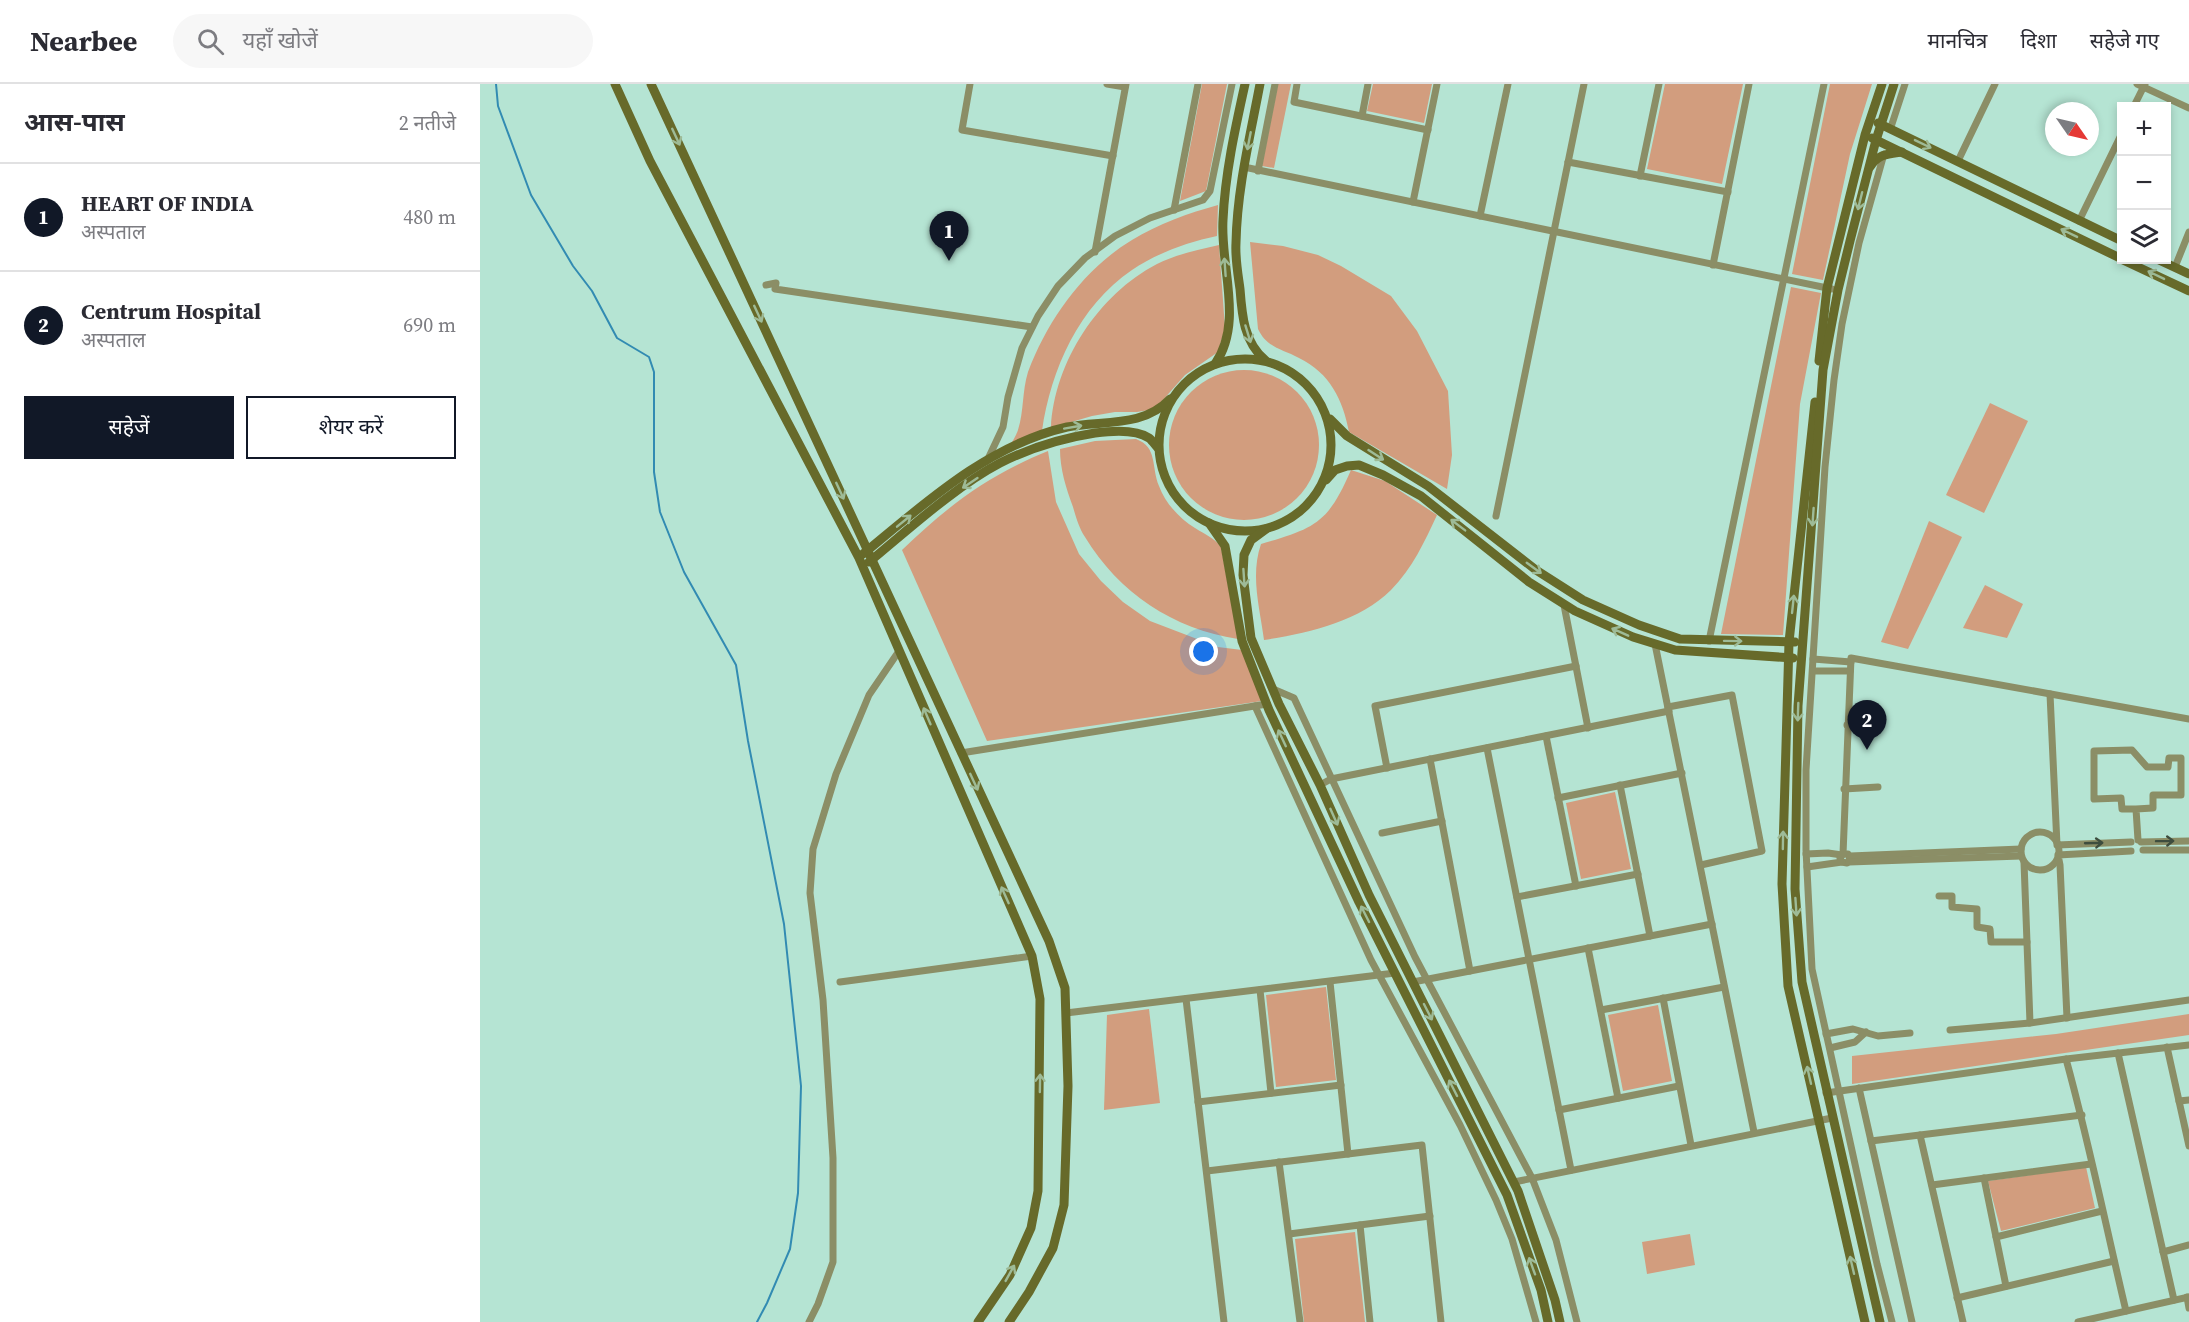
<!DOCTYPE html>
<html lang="hi">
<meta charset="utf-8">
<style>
:root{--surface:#fff;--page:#f7f7f7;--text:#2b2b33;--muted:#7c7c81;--line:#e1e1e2;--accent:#111827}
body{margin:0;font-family:"Source Serif 4","Noto Sans Devanagari",serif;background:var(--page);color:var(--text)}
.controls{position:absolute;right:18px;top:18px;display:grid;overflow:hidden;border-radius:0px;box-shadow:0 3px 9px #0003}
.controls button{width:54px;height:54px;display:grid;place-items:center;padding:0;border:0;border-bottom:2px solid var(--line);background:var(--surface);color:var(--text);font:30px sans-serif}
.compass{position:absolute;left:1565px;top:18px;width:54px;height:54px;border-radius:50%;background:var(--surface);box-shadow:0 3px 9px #0003;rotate:124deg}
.you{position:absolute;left:724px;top:568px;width:21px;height:21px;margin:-15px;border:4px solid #fff;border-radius:50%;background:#1a73e8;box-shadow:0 0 0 9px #1a73e833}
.badge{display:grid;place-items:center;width:39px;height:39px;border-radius:50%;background:var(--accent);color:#fff;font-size:20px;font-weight:700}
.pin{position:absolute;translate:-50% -50px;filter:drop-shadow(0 2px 3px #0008)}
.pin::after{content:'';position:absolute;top:32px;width:21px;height:18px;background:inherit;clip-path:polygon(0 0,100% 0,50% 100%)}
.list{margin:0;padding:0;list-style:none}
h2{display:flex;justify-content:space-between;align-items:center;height:78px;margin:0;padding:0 24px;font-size:26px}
h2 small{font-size:20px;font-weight:400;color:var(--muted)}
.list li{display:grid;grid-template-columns:39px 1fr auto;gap:18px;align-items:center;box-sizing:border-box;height:108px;padding:0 24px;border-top:2px solid var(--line)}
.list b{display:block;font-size:22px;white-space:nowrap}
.list p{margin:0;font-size:20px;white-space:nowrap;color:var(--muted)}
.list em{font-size:20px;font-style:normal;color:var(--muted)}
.actions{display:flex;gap:12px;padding:18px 24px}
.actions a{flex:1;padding:14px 0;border:2px solid var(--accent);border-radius:0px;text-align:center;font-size:21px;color:var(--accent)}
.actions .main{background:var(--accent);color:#fff}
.icon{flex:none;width:33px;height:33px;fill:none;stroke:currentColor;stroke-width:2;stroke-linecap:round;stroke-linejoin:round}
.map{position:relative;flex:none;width:1709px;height:1238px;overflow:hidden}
header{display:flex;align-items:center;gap:36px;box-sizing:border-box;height:84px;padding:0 30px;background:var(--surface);border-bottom:2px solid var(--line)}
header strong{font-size:28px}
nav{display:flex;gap:33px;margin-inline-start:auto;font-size:21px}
.search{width:420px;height:54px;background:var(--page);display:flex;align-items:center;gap:15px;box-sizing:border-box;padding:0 21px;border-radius:33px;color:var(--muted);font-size:22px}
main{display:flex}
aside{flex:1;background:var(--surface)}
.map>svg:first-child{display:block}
.green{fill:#d29d7e}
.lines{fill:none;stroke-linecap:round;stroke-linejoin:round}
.stream{stroke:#328bb2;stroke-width:2}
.street{stroke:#8b8e66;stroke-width:7}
.secondary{stroke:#676a2a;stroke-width:9}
.oneway{stroke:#9ebb97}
.oneway2{stroke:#3e4d3e}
</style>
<header>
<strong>Nearbee</strong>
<div class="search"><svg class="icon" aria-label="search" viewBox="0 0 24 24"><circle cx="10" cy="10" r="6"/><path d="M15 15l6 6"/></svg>यहाँ खोजें</div>
<nav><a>मानचित्र</a><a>दिशा</a><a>सहेजे गए</a></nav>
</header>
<main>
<aside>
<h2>आस-पास<small>2 नतीजे</small></h2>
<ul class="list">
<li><span class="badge">1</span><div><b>HEART OF INDIA</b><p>अस्पताल</p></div><em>480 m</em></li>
<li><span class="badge">2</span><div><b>Centrum Hospital</b><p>अस्पताल</p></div><em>690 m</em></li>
</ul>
<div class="actions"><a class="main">सहेजें</a><a>शेयर करें</a></div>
</aside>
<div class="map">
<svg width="1709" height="1238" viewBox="0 0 1709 1238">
<rect width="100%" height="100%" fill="#b5e4d3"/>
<g class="green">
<polygon points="722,0 747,0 726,107 700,117"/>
<polygon points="798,0 811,0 794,84 782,82"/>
<polygon points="893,0 952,0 944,39 887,27"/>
<polygon points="1185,0 1263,0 1242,100 1167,85"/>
<polygon points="1350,0 1392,0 1370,70 1343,196 1312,190"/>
<path d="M738,121L737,152C708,158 677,169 652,186C599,222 571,285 562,347L529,363C532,358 536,352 538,346C544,327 542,307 548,288C568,235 604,185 652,156C678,140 709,129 738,121Z"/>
<path d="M770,158L803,162L838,171L861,182L911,212L937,247L968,307L972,371L967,405L869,348C863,316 850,289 819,274C802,265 787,264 778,245Z"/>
<path d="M739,161L745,244L738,268L705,291L675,325L657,328H635L612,332L571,344C574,278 619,210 677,180C697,170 718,166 739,161Z"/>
<polygon points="1311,203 1341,209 1320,320 1303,551 1241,550"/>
<circle cx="764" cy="361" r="75"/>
<polygon points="1510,319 1548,337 1504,429 1466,411"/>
<path d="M656,355C678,363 671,383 679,402C685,419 700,435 715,444C726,451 733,453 741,463L758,555C693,545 639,509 605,453C599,444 596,433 593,423C586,404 580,385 580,365L615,357Z"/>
<path d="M568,367L576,418L599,470L621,497L643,518L670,537L738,563L762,566L782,617L507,657L422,466C469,421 507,392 568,367Z"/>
<path d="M871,386L905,397L957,431C945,457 932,485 911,506C879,538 828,549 784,556C780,524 770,492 781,460C836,444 848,439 871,386Z"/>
<polygon points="1449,437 1482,453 1428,565 1401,558"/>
<polygon points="1505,501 1543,520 1527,554 1483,544"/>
<polygon points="1135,708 1151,785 1101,795 1086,719"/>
<polygon points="846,903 856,996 796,1003 786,911"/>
<polygon points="1178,921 1192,997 1143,1007 1128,931"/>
<polygon points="669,925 680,1019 624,1026 627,931"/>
<polygon points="1709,930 1709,951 1372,1000 1372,972 1576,950"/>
<polygon points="1606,1083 1615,1124 1521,1147 1508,1097"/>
<polygon points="875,1148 885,1238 824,1238 815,1155"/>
<polygon points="1210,1150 1215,1181 1167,1190 1162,1158"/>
</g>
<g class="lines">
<polyline class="stream" points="16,0 18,22 51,111 93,182 112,207 137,254 169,273 174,288 174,388 180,428 204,488 256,581 268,657 304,840 321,1002 318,1109 310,1165 287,1219 277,1238"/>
<g class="street">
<polyline points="490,0 482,46 633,72"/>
<polyline points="627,0 645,3"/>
<polyline points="817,0 814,18 948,46"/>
<polyline points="1657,0 1709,24"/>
<polyline points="1654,22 1665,0"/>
<polyline points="882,32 888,0"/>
<polyline points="1411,43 1425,0"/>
<polyline points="1404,70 1379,159 1362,240 1354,296 1345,383 1326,686 1326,766 1332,885 1397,1180 1412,1238"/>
<polyline points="1478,77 1515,0"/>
<polyline points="1088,78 1248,108"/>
<polyline points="764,83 1352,205"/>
<polyline points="778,87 795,0"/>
<polyline points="1160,92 1179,0"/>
<polyline points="933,118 957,0"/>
<polyline points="694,126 718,0"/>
<polyline points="1000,132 1028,0"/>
<polyline points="1599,137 1642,49"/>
<polyline points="615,168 646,0"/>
<polyline points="1233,181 1269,0"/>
<polyline points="1695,183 1709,148"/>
<polyline points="286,201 296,199 295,205 552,243"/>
<polyline points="507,377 523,343 528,313 542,264 558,232 578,202 605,174 635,152 670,134 723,116 730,107 752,0"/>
<polyline points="1016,432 1104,0"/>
<polyline points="1084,521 1108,644"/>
<polyline points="1229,557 1344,0"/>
<polyline points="1175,560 1274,1048"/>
<polyline points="1333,575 1371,578"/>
<polyline points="1333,587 1370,587"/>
<polyline points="793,605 814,614 935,873 1052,1094 1076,1156 1097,1238"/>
<polyline points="1570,610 1577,761 1651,758"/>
<polyline points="775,622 891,876 980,1041 1016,1116 1032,1155 1056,1238"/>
<polyline points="1188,623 1252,611 1282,767 1221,781"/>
<polyline points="1367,641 1401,642"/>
<polyline points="1066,652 1096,802"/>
<polyline points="1007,664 1091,1086"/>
<polyline points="481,669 787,620"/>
<polyline points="950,675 990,887"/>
<polyline points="907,684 895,622 1096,582"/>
<polyline points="840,701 851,695 1189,627"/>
<polyline points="1140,701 1170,852"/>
<polyline points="1364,705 1398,703"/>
<polyline points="1078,714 1202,689"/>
<polyline points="1656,725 1642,725 1641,714 1614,715 1614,667 1652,666 1667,683 1688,683 1689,674 1701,674 1701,711 1673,711 1673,724 1656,725 1658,756"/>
<circle cx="1560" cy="767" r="19"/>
<polyline points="902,749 962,737"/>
<polyline points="1661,758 1709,757"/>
<polyline points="1663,766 1709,766"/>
<polyline points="1326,770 1348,769 1362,771"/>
<polyline points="1363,770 1368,770 1370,776 1367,779 1362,778 1360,774 1363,770 1371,574 1709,635"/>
<polyline points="1370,772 1541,765"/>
<polyline points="1369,778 1541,772"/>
<polyline points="1544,778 1550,939"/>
<polyline points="1327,783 1362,778"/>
<polyline points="1459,812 1472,812 1472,823 1497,825 1497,843 1510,845 1511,858 1547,858"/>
<polyline points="1037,813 1158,790"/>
<polyline points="1108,864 1138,1014"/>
<polyline points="360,898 552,872"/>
<polyline points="850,898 868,1070"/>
<polyline points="933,898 1232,840"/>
<polyline points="780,906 791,1009"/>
<polyline points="1183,914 1211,1061"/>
<polyline points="706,915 744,1238"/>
<polyline points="1121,926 1244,903"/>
<polyline points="586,929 915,889"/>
<polyline points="1587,934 1580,781 1578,771 1651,767"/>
<polyline points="1470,946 1550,939 1709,916"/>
<polyline points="1346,950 1373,945 1398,952 1430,949"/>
<polyline points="1687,963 1709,1062"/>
<polyline points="1350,964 1375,958 1386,948"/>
<polyline points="1638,969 1694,1216"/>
<path d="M1586,975C1609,1058 1626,1143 1646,1227"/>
<polyline points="1379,1004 1432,1238"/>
<polyline points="1346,1009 1586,975 1709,961"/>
<polyline points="1699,1017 1709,1016"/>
<polyline points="718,1018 861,1001"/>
<polyline points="1079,1026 1199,1002"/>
<polyline points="1440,1051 1483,1238"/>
<polyline points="1391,1057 1602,1031"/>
<polyline points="799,1078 820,1238"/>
<polyline points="727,1087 942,1061 961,1238"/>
<polyline points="1504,1094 1526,1202"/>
<polyline points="1034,1098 1352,1034"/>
<polyline points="1452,1101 1611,1080"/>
<polyline points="880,1141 890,1238"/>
<polyline points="809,1150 950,1132"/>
<polyline points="1516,1153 1622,1127"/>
<polyline points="1683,1168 1709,1161"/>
<polyline points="1707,1213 1709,1224"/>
<polyline points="1477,1214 1634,1177"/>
<polyline points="329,1238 338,1220 353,1178 353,1074 343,916 330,809 333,765 356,690 389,611 419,567"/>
<polyline points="1598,1238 1709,1213"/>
</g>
<g class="secondary">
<polyline points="135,0 170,77 379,474 552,872 560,915 558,1107 551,1144 530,1191 498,1238"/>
<polyline points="171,0 569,857 585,904 588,1002 584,1121 573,1164 549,1208 529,1238"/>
<path d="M780,0C770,53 757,105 756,159C755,174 758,190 760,205C762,232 764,258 785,276"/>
<polyline points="1398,39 1642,157"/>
<polyline points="1392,54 1642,175"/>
<path d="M1390,83C1398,70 1408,70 1422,68"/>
<polyline points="1643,176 1709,207"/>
<polyline points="1679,176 1709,190"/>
<circle cx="765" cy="361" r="86"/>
<polyline points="1339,277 1347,204 1385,51 1402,0"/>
<path d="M735,280C764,238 740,183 743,136C745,90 755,45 765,0"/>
<polyline points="1335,318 1309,558 1302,800 1308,902 1385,1238"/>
<polyline points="850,335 867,352 948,402 1056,486 1103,516 1159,541 1200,555 1315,558"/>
<polyline points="846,396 855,386 867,382 879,381 903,391 941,412 1049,498 1095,527 1153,553 1195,566 1313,574"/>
<polyline points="729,439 745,462 762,557 789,626 879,818 1027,1111 1061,1206 1068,1238"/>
<polyline points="786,445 771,456 764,471 763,491 771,554 799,620 840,701 889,811 1038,1107 1075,1216 1080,1238"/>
<path d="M383,470C444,420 508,361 587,343C622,336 663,344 690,315"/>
<path d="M389,478C428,446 476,402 520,379C550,364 582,354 615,349C630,347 656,345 669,354C672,356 675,361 678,364"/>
<polyline points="1400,1238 1322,898 1315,805 1318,622 1343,286 1358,206 1370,157 1396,56 1414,0"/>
</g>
</g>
<defs><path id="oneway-shaft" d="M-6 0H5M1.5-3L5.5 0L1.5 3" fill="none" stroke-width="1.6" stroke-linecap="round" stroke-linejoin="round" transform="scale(1.5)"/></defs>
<g class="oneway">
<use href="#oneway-shaft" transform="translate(196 53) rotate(65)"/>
<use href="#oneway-shaft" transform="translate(769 57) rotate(101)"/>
<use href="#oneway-shaft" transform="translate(1443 60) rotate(26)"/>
<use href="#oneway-shaft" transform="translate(1380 117) rotate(104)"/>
<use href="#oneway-shaft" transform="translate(1589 149) rotate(-154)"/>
<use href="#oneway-shaft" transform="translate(745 183) rotate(-94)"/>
<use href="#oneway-shaft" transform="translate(1676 191) rotate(-154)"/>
<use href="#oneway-shaft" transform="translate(278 230) rotate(65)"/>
<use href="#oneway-shaft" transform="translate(768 250) rotate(73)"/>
<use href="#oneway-shaft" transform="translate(593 343) rotate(-10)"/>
<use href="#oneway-shaft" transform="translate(896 371) rotate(33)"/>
<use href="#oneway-shaft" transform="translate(490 399) rotate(146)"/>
<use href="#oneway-shaft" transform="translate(360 407) rotate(65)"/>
<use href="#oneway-shaft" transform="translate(1333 433) rotate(94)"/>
<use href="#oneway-shaft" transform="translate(424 437) rotate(-39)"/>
<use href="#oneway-shaft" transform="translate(978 441) rotate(-143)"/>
<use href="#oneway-shaft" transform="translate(1054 484) rotate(36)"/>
<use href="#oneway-shaft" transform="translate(764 494) rotate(86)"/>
<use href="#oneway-shaft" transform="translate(1313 520) rotate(-84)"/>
<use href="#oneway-shaft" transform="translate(1140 548) rotate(-156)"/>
<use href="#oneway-shaft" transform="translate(1253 557) rotate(1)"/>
<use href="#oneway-shaft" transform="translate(1318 628) rotate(92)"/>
<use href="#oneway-shaft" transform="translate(447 632) rotate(-113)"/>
<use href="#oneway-shaft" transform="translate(802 654) rotate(-115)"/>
<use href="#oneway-shaft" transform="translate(494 698) rotate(65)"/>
<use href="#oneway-shaft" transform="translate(854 733) rotate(66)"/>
<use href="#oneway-shaft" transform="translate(1303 756) rotate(-89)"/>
<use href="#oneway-shaft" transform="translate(525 811) rotate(-114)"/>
<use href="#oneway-shaft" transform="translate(1316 823) rotate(86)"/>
<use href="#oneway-shaft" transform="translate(885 830) rotate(-117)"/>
<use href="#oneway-shaft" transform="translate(948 928) rotate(63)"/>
<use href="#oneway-shaft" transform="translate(1329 991) rotate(-103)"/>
<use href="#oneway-shaft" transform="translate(560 999) rotate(-89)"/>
<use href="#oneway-shaft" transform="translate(973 1004) rotate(-117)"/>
<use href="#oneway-shaft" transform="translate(1372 1181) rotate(-103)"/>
<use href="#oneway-shaft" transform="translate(1052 1182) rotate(-110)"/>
<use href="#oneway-shaft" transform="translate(530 1189) rotate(-61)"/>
</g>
<g class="oneway2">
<use href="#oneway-shaft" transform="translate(1685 757) rotate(-1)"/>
<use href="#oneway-shaft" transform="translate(1614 759) rotate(-2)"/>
</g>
</svg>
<div class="controls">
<button>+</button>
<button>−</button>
<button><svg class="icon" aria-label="layers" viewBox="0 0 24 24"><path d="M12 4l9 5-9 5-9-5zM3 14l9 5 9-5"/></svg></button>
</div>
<svg class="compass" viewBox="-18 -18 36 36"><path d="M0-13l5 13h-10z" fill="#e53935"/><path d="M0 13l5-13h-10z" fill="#7c7c81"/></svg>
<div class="you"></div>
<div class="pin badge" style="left:469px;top:177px">1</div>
<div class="pin badge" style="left:1387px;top:666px">2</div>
</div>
</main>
